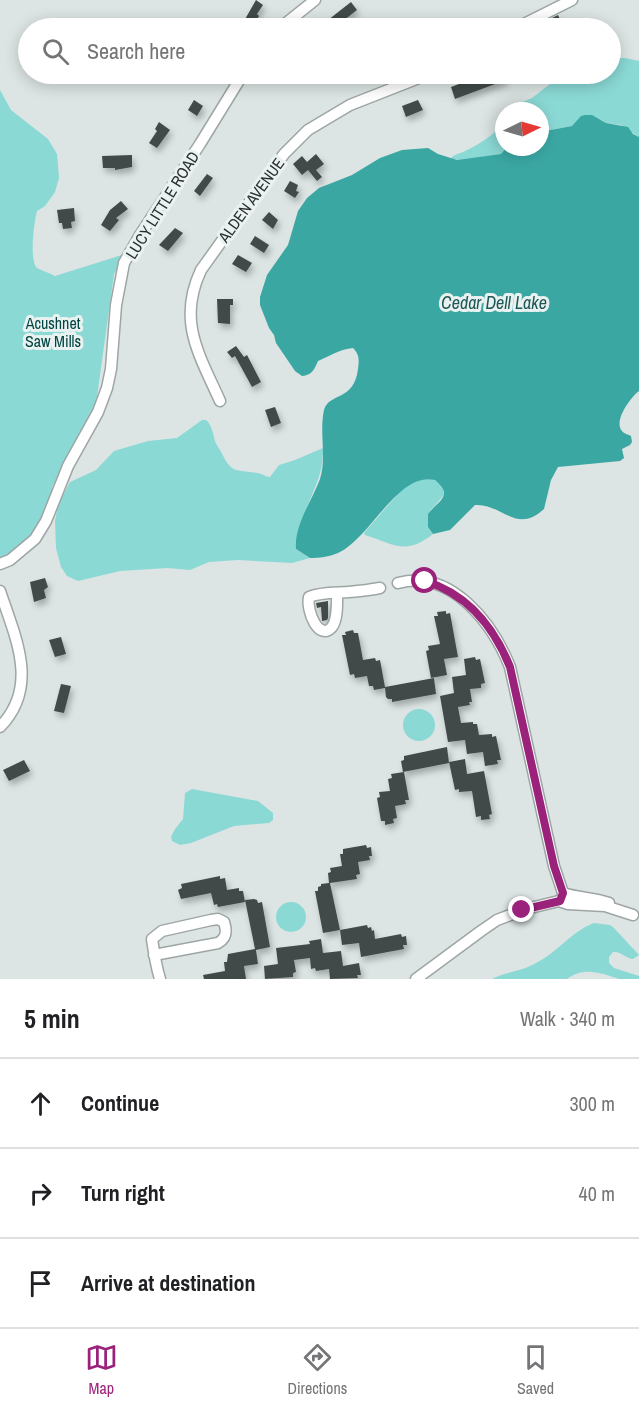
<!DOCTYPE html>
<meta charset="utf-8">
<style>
:root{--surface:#fff;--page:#f2f2f2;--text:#202124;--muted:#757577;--line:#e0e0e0;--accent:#9b227b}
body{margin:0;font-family:"Archivo Narrow",sans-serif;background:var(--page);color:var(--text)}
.compass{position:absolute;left:495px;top:102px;width:54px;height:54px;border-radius:50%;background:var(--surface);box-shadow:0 3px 15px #0003;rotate:85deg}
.stop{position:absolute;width:18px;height:18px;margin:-14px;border:4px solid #9b227b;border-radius:50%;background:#fff}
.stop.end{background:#9b227b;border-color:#fff;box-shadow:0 2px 6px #0008}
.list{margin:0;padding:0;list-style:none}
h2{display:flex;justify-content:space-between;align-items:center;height:78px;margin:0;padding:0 24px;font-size:26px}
h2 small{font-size:20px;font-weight:400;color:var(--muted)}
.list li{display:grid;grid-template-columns:39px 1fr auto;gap:18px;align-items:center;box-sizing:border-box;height:90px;padding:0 24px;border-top:2px solid var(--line)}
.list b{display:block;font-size:22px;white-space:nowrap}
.list em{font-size:20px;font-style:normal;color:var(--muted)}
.icon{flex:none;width:33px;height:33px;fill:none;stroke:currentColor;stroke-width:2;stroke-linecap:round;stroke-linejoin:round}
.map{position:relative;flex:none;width:639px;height:979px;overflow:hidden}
.search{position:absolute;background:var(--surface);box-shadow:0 3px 15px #0003;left:18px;right:18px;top:18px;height:66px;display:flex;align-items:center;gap:15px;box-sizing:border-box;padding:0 21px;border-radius:33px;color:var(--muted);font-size:22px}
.sheet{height:348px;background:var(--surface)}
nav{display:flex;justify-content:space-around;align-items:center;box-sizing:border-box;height:84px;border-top:2px solid var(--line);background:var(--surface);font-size:16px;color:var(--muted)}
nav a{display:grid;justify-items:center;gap:3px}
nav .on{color:var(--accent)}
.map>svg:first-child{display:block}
.green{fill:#8bd9d5}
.water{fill:#3ba7a3}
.building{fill:#434a49;filter:url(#shadow)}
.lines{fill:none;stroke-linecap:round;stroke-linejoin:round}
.minor-casing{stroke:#9ea6a5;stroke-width:13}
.minor{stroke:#fff;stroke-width:10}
.route{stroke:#9b227b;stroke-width:8}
.labels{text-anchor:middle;stroke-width:6;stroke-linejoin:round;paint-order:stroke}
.street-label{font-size:16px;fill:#2b2e2e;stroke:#e9f2f1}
.park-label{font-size:16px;fill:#024643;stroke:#e9f2f1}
.water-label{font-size:18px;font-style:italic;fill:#1d5856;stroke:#e9f2f1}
</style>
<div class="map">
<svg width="639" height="979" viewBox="0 0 639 979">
<defs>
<filter id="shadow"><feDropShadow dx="2.5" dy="4.5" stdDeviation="3" flood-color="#0004"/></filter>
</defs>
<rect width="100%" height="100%" fill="#dce4e4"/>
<g class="green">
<polygon points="611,58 625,58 639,61 639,137 621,125 606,123 600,119 577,122 572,126 540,132 540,111 510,111 515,105 532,98 563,74 610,74"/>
<path d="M0,90L11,110L48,139L57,154L59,178L55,192L45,206L37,211C34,222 29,260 37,268C42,271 50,273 55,276L125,254L114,274L96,404L52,487L53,490L41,529L0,562Z"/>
<path d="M504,122V147H507L501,154L461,160L450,159C455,154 458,154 463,152C478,145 495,135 504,122Z"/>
<path d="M202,420H206C212,425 213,434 215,441C216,444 218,447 220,450C232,474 233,469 257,473C262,473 265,477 270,477L279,465L295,460L323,448C324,475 312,491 304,516C300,527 298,538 296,549L310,558L292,563L238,560L209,562L190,570L167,568L120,571L78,581L67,576L61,567L56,548L55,521L58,505L70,482L96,470L114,451L148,441L177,438Z"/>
<path d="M430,478C439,481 444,486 444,495L430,511L428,527L433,534C405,556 394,544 365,535L364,533L403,488L414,481Z"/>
<circle cx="419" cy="725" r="16"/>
<polygon points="192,789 258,801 273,813 273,820 269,823 234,826 191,843 180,845 172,841 171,837 175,829 183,819 185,793"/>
<circle cx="291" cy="917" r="15"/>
<path d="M594,923L610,925L614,928L639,955L633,959C625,958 621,951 613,952L609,957V963L614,968L639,976V979C633,979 625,979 619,979C602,973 583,966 567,979H492C506,972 523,971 536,963C558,952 572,931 594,923Z"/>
</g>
<path class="water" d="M585,115H592L606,123L628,127L633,134L639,137V391C631,397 613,421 622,431C623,433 629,435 631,436L632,442L630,445L622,449L624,458L620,461L558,467L551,480L544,509C516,535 502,503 475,505L450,530L433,534L428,527V514C439,500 454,496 435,480C398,471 371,538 338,553C329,557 319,558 310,558L296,549C294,525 312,501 320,479C327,457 319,433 324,410C329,392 354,402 358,369C359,361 360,355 353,348C340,349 330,356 318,361C314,370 312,375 302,376L295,371L276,343L274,335L269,328L260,305V297L267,275L288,245L298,211L307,198L319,188L352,175L380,158L402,150L428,148L438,154L457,160L501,154L507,147H540V132L572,126L581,116Z"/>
<g class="building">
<polygon points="256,0 263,5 257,14 259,16 252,27 244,21"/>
<polygon points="351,2 357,10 334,28 328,20"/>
<polygon points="558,15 564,28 552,28 548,20"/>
<polygon points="471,74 472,76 479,74 503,74 506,80 455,99 451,87 459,84 458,80"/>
<polygon points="194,100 203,106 197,116 188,110"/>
<polygon points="418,100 423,110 406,117 402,106"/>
<polygon points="159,122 170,130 157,148 149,143 157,131 155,129"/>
<polygon points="316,154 324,164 316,170 322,177 317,181 308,170 302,175 293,164 302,156 307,162"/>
<polygon points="132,155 132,167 115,170 115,168 103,168 102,156"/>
<polygon points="207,174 213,178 200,196 194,191"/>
<polygon points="290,181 298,185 296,191 299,192 295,198 284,191"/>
<polygon points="121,201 128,209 116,218 119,220 110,231 101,225 110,210"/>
<polygon points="74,208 75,221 71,222 72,228 63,229 62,223 59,223 57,210"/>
<polygon points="269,212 278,220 273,229 262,220"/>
<polygon points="175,228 183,233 168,251 159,245"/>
<polygon points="255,236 269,245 264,253 250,244"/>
<polygon points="238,255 252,263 246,272 232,264"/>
<polygon points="217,299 233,299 233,305 230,305 230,324 218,323"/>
<polygon points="236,346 244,357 247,355 261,382 252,387 235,356 232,358 227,352"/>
<polygon points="275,407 281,423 271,427 265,410"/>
<polygon points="45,578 48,587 44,590 46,598 34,602 30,582"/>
<polygon points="328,601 328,618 327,620 322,621 321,607 317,608 316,603"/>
<polygon points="446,611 446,614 450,613 458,657 444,659 447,675 431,678 426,651 429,650 428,646 440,644 434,616 438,616 437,612"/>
<polygon points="353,630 354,633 358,633 363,660 375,658 376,661 380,660 385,687 434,678 436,694 392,702 392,699 388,699 386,697 385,688 374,690 373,686 369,686 367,676 355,678 354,674 350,675 342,635 346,635 345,632"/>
<polygon points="61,637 66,654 55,657 49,640"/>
<polygon points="475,657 476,660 480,659 485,683 481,684 481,688 470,689 472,702 469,702 470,705 458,707 461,723 473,722 473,724 477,724 479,735 492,734 492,737 496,736 501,760 497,760 498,764 485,766 483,752 467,754 465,740 448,742 440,696 454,693 452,677 466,675 464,659"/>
<polygon points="61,684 71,686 64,713 54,711"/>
<polygon points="447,747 449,763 403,772 401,761 404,760 404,756"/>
<polygon points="465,759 467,774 484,771 492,814 489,815 490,819 481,820 481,816 476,817 472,791 459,792 459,789 455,790 449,762"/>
<polygon points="24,760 30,771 9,781 3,770"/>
<polygon points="404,772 409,800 405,800 406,804 395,806 397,818 393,819 394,823 385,825 385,821 381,821 377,798 380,797 379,792 390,791 388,779 392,778 391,774"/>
<polygon points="366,845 367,848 371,847 372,856 369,856 370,860 358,862 360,874 356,875 357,879 330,883 340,930 323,933 315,891 318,891 318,887 321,886 321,884 329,883 328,873 331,872 330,868 342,866 340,854 343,854 343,849"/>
<polygon points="220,876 220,879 225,878 227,890 239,888 239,891 243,891 245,902 218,907 217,904 214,905 211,893 181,899 178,890 182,888 181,884"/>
<polygon points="254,899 257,900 258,903 262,902 270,947 256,950 258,964 244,966 246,979 204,979 203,975 225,971 224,962 227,962 228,954 255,949 245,900"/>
<polygon points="367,925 368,928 371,927 372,931 374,930 375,939 401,934 402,937 406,936 407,945 403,945 404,949 361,957 359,943 342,945 340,930"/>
<polygon points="321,939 323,953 341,951 343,966 359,963 361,975 357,975 358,978 330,979 329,969 316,971 315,968 311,969 310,958 294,960 296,972 293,973 293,977 265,979 264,966 278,964 276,948 310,944 309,941"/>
</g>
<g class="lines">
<g class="minor-casing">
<g id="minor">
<polyline points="280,28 315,0"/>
<polyline points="516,28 572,0"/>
<path d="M220,401C199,354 177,321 201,270L284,154L308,130L350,105L429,74"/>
<polyline points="0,564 10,560 35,539 46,521 68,466 98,412 107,388 111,369 116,305 124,263 140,235 200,144 243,74"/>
<path d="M398,583C451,568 493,624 510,667L554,866L563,893V898L559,901"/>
<path d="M0,591C15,637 40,686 0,727"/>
<path d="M337,593C337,602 338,619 332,627C319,642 306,611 309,597C321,592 336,593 349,592C360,591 369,590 380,588"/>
<path d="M563,893C578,898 594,898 609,903"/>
<path d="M154,955L218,943C227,938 227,931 224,922L218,919L211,920L162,931L152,939C154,953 156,966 160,979"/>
<polyline points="416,979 481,931 497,920 526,909 559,901 568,904 605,906 633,915"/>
</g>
</g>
<use href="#minor" class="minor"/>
</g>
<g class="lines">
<path class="route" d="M425,581C467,594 494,627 510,667L554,866L563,893L560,901L522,910"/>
</g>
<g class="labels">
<g class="street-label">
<text transform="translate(251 200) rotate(-54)" y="6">ALDEN AVENUE</text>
<text transform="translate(162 205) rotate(-58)" y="6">LUCY LITTLE ROAD</text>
</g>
<g class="park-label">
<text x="53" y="329">Acushnet<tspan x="53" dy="18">Saw Mills</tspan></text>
</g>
<g class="water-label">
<text x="494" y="309">Cedar Dell Lake</text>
</g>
</g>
</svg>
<svg class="compass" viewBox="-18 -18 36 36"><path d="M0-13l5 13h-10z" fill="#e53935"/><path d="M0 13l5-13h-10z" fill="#757577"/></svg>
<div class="stop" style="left:425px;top:581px"></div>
<div class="stop end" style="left:522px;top:910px"></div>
<div class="search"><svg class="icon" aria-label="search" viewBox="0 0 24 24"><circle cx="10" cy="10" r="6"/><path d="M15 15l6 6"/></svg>Search here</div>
</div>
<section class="sheet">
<h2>5 min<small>Walk · 340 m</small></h2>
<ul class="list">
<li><svg class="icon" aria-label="ahead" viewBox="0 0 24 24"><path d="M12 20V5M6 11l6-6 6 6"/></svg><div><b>Continue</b></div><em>300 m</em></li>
<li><svg class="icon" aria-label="right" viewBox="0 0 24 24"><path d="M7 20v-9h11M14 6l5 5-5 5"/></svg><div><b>Turn right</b></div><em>40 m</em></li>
<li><svg class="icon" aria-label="arrive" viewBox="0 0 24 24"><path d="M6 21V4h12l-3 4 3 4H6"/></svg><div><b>Arrive at destination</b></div></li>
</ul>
</section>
<nav>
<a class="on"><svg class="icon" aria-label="map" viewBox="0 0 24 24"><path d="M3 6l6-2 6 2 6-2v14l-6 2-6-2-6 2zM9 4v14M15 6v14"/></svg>Map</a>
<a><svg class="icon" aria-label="directions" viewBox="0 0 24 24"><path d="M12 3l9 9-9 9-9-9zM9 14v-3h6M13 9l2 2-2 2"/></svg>Directions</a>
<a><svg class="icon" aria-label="saved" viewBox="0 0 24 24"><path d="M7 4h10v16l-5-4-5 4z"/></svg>Saved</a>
</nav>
